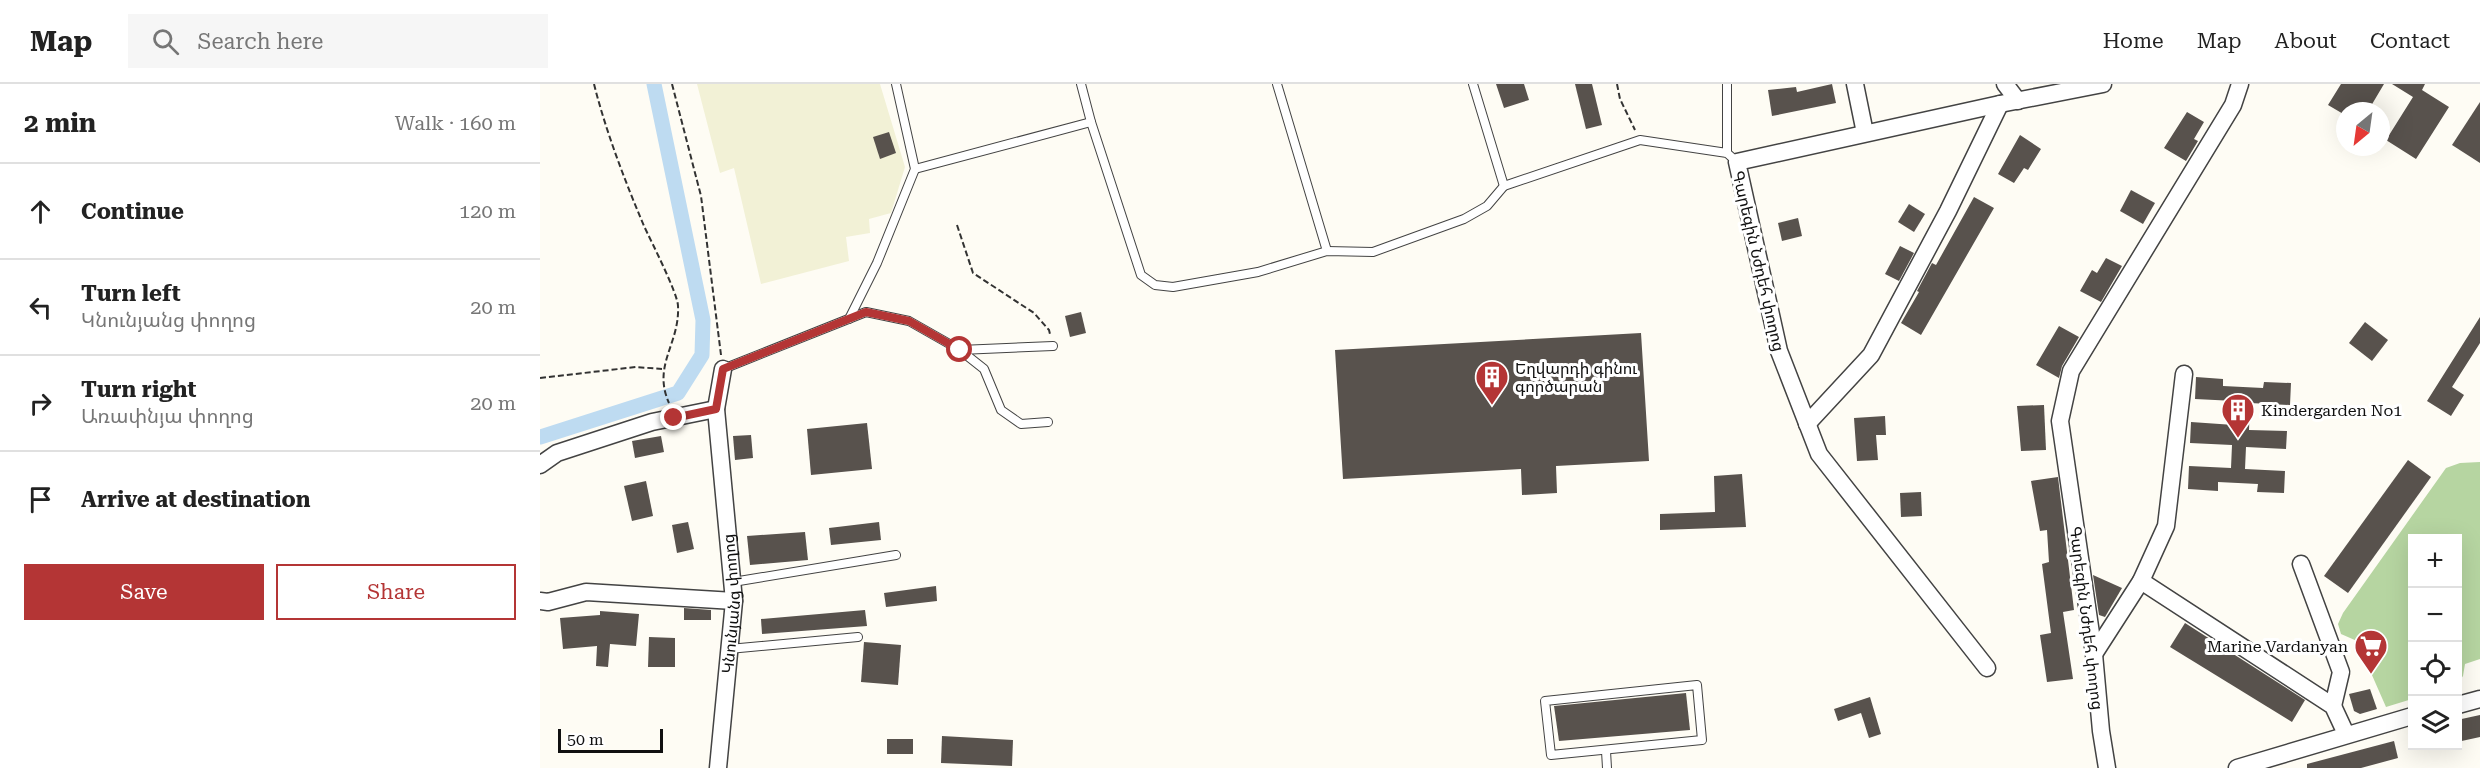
<!DOCTYPE html>
<meta charset="utf-8">
<style>
:root{--surface:#fff;--page:#f6f6f6;--text:#222;--muted:#767676;--line:#e0e0e0;--accent:#b43535}
body{margin:0;font-family:"Roboto Serif","Noto Sans Armenian",serif;background:var(--page);color:var(--text)}
.controls{position:absolute;right:18px;bottom:18px;display:grid;overflow:hidden;border-radius:0px;box-shadow:0 6px 24px #0002}
.controls button{width:54px;height:54px;display:grid;place-items:center;padding:0;border:0;border-bottom:2px solid var(--line);background:var(--surface);color:var(--text);font:30px sans-serif}
.compass{position:absolute;left:1796px;top:18px;width:54px;height:54px;border-radius:50%;background:var(--surface);box-shadow:0 6px 24px #0002;rotate:209deg}
.scale{position:absolute;left:18px;bottom:15px;width:105px;box-sizing:border-box;padding-left:6px;border:3px solid #101010;border-top:0;font-size:16px;line-height:21px;white-space:nowrap;color:#101010;-webkit-text-stroke:4px #fff;paint-order:stroke}
.stop{position:absolute;width:18px;height:18px;margin:-14px;border:4px solid #b43535;border-radius:50%;background:#fff}
.stop.end{background:#b43535;border-color:#fff;box-shadow:0 2px 6px #0008}
.list{margin:0;padding:0;list-style:none}
h2{display:flex;justify-content:space-between;align-items:center;height:78px;margin:0;padding:0 24px;font-size:26px}
h2 small{font-size:20px;font-weight:400;color:var(--muted)}
.list li{display:grid;grid-template-columns:39px 1fr auto;gap:18px;align-items:center;box-sizing:border-box;height:96px;padding:0 24px;border-top:2px solid var(--line)}
.list b{display:block;font-size:22px;white-space:nowrap}
.list p{margin:0;font-size:20px;white-space:nowrap;color:var(--muted)}
.list em{font-size:20px;font-style:normal;color:var(--muted)}
.actions{display:flex;gap:12px;padding:18px 24px}
.actions a{flex:1;padding:14px 0;border:2px solid var(--accent);border-radius:0px;text-align:center;font-size:21px;color:var(--accent)}
.actions .main{background:var(--accent);color:#fff}
.icon{flex:none;width:33px;height:33px;fill:none;stroke:currentColor;stroke-width:2;stroke-linecap:round;stroke-linejoin:round}
.map{position:relative;flex:none;width:1940px;height:684px;overflow:hidden}
header{display:flex;align-items:center;gap:36px;box-sizing:border-box;height:84px;padding:0 30px;background:var(--surface);border-bottom:2px solid var(--line)}
header strong{font-size:28px}
nav{display:flex;gap:33px;margin-inline-start:auto;font-size:21px}
.search{width:420px;height:54px;background:var(--page);display:flex;align-items:center;gap:15px;box-sizing:border-box;padding:0 21px;border-radius:0px;color:var(--muted);font-size:22px}
main{display:flex}
aside{flex:1;background:var(--surface)}
.map>svg:first-child{display:block}
.farmland{fill:#f2f1d6}
.forest{fill:#b6d5a1}
.lines{fill:none;stroke-linecap:round;stroke-linejoin:round}
.canal{stroke:#bedbf1;stroke-width:15}
.building{fill:#58524d}
.service-casing{stroke:#434343;stroke-width:10}
.minor-casing{stroke:#434343;stroke-width:19}
.path{stroke:#323232;stroke-width:2;stroke-dasharray:6 3;stroke-linecap:butt}
.service{stroke:#fff;stroke-width:8}
.minor{stroke:#fff;stroke-width:16}
.route{stroke:#b43535;stroke-width:8}
.labels{text-anchor:middle;stroke-width:6;stroke-linejoin:round;paint-order:stroke}
.street-label{font-size:16px;fill:#101010;stroke:#fff}
.poi-label{font-size:16px;fill:#101010;stroke:#fff;text-anchor:start}
</style>
<header>
<strong>Map</strong>
<div class="search"><svg class="icon" aria-label="search" viewBox="0 0 24 24"><circle cx="10" cy="10" r="6"/><path d="M15 15l6 6"/></svg>Search here</div>
<nav><a>Home</a><a>Map</a><a>About</a><a>Contact</a></nav>
</header>
<main>
<aside>
<h2>2 min<small>Walk · 160 m</small></h2>
<ul class="list">
<li><svg class="icon" aria-label="ahead" viewBox="0 0 24 24"><path d="M12 20V5M6 11l6-6 6 6"/></svg><div><b>Continue</b></div><em>120 m</em></li>
<li><svg class="icon" aria-label="left" viewBox="0 0 24 24"><path d="M17 20v-9H6M10 6l-5 5 5 5"/></svg><div><b>Turn left</b><p>Կնունյանց փողոց</p></div><em>20 m</em></li>
<li><svg class="icon" aria-label="right" viewBox="0 0 24 24"><path d="M7 20v-9h11M14 6l5 5-5 5"/></svg><div><b>Turn right</b><p>Առափնյա փողոց</p></div><em>20 m</em></li>
<li><svg class="icon" aria-label="arrive" viewBox="0 0 24 24"><path d="M6 21V4h12l-3 4 3 4H6"/></svg><div><b>Arrive at destination</b></div></li>
</ul>
<div class="actions"><a class="main">Save</a><a>Share</a></div>
</aside>
<div class="map">
<svg width="1940" height="684" viewBox="0 0 1940 684">
<rect width="100%" height="100%" fill="#fefcf4"/>
<polygon class="farmland" points="157,0 340,0 365,83 351,129 329,135 330,149 306,153 309,177 221,200 194,84 180,89"/>
<polygon class="forest" points="1940,378 1940,575 1925,580 1923,592 1918,599 1918,454 1872,454 1872,615 1846,623 1817,557 1801,550 1798,540 1803,529 1906,384 1920,379"/>
<g class="lines">
<polyline class="canal" points="0,353 138,309 162,271 163,236 114,0"/>
</g>
<g class="building">
<polygon points="956,0 984,0 989,16 964,24"/>
<polygon points="1035,0 1052,0 1062,41 1046,45"/>
<polygon points="1292,0 1296,19 1232,32 1228,6 1256,3 1257,8"/>
<polygon points="1801,0 1844,0 1828,27 1805,27 1805,31 1788,21"/>
<polygon points="1852,0 1885,0 1882,6 1909,23 1876,75 1846,56 1873,13"/>
<polygon points="1940,18 1940,79 1912,61"/>
<polygon points="1647,28 1664,38 1654,55 1658,57 1646,77 1624,64"/>
<polygon points="349,48 356,69 340,75 333,53"/>
<polygon points="1480,51 1501,65 1488,86 1484,84 1474,99 1458,90"/>
<polygon points="1591,106 1615,119 1603,140 1580,127"/>
<polygon points="1434,113 1454,124 1381,251 1361,239 1379,208 1377,207 1392,179 1396,181"/>
<polygon points="1369,120 1385,130 1374,148 1358,138"/>
<polygon points="1258,134 1262,152 1242,157 1238,139"/>
<polygon points="1360,162 1374,169 1359,197 1345,190"/>
<polygon points="1566,174 1582,182 1561,218 1540,207 1552,186 1557,189"/>
<polygon points="541,228 546,249 530,253 525,232"/>
<polygon points="1940,233 1940,259 1912,303 1924,311 1911,332 1887,317"/>
<polygon points="1825,238 1848,256 1832,277 1809,259"/>
<polygon points="1519,242 1539,253 1522,282 1519,294 1496,281"/>
<polygon points="1101,249 1109,377 1016,382 1017,409 982,411 981,385 803,395 795,266"/>
<polygon points="1656,293 1683,295 1683,302 1723,304 1724,298 1751,299 1750,321 1710,319 1709,346 1747,347 1746,365 1706,363 1705,385 1745,387 1744,409 1717,408 1718,400 1678,398 1678,407 1648,405 1649,382 1691,384 1692,361 1650,359 1651,338 1694,341 1695,317 1655,315"/>
<polygon points="1504,321 1506,366 1481,367 1477,322"/>
<polygon points="1345,332 1346,351 1336,351 1338,376 1317,377 1314,334"/>
<polygon points="327,339 332,385 271,391 267,345"/>
<polygon points="211,351 213,374 195,376 193,352"/>
<polygon points="121,352 124,368 95,374 92,357"/>
<polygon points="1868,376 1891,393 1808,509 1784,492"/>
<polygon points="1202,390 1206,443 1120,446 1120,430 1175,428 1174,392"/>
<polygon points="1518,393 1534,526 1523,528 1533,595 1507,598 1500,551 1511,549 1502,480 1509,478 1507,446 1500,447 1491,397"/>
<polygon points="106,397 113,432 92,437 84,402"/>
<polygon points="1381,408 1382,432 1361,433 1360,409"/>
<polygon points="148,438 154,465 137,469 132,441"/>
<polygon points="339,438 341,456 291,461 289,444"/>
<polygon points="265,448 268,476 210,481 207,452"/>
<polygon points="1553,491 1582,504 1565,533 1559,531"/>
<polygon points="396,502 397,517 346,523 344,509"/>
<polygon points="144,524 171,526 171,536 144,536"/>
<polygon points="325,526 327,542 222,550 221,535"/>
<polygon points="60,527 99,530 96,562 70,560 68,583 56,582 57,562 23,565 20,534 60,531"/>
<polygon points="1645,539 1765,616 1752,638 1630,563"/>
<polygon points="109,553 135,554 135,583 108,583"/>
<polygon points="324,558 361,561 358,601 321,598"/>
<polygon points="1830,605 1837,625 1820,630 1814,627 1809,610"/>
<polygon points="1146,609 1150,646 1019,657 1014,622"/>
<polygon points="1330,613 1341,650 1329,654 1321,629 1298,637 1294,625"/>
<polygon points="1940,631 1940,653 1917,658 1917,636"/>
<polygon points="402,652 473,656 472,682 401,679"/>
<rect x="347" y="655" width="26" height="15"/>
<polygon points="1854,657 1858,674 1821,684 1767,684 1767,680"/>
</g>
<g class="lines">
<g class="service-casing">
<g id="service">
<polyline points="541,0 551,38 601,191 615,201 633,203 718,188 787,167 833,168 924,135 947,122 964,102"/>
<polyline points="737,0 787,167"/>
<polyline points="933,0 964,102 1100,56 1187,69 1197,78"/>
<polyline points="1187,69 1187,0"/>
<polyline points="375,85 551,38"/>
<polyline points="309,235 337,179 375,85 356,0"/>
<polyline points="420,266 513,262"/>
<polyline points="183,285 326,228 369,237 420,266 444,285 461,326 481,340 508,338"/>
<polyline points="193,498 356,471"/>
<polyline points="189,565 318,553"/>
<polygon points="1157,601 1162,656 1011,671 1005,617"/>
<polyline points="1066,667 1067,684"/>
</g>
</g>
<g class="minor-casing">
<g id="minor">
<polyline points="1315,0 1325,49"/>
<polyline points="1465,0 1478,17"/>
<polyline points="1267,340 1331,271 1408,127 1460,20"/>
<polyline points="0,381 17,369 112,338 176,325"/>
<polyline points="1761,480 1801,588 1793,622"/>
<polyline points="1601,497 1793,622 1806,650"/>
<polyline points="0,517 8,518 46,508 194,517"/>
<polyline points="1554,570 1601,497 1626,442 1644,290"/>
<polyline points="1447,584 1279,370 1239,267 1197,78 1460,20 1563,0"/>
<polyline points="1918,621 1940,615"/>
<path id="s1" d="M178,684L194,517L176,325L183,285"/>
<polyline points="1567,684 1561,647 1554,570 1520,337 1531,287 1693,21 1700,0"/>
<polyline points="1697,684 1872,632"/>
</g>
</g>
<g class="path">
<path d="M54,0C66,48 85,97 104,142C111,157 138,210 138,222C140,260 112,281 129,319"/>
<polyline points="132,0 161,112 181,271"/>
<polyline points="1077,0 1080,15 1095,46"/>
<polyline points="417,141 433,189 494,229 509,246 510,250"/>
<polyline points="0,294 96,283 122,285"/>
</g>
<use href="#service" class="service"/>
<use href="#minor" class="minor"/>
</g>
<g class="lines">
<polyline class="route" points="134,334 176,325 183,285 326,228 369,237 420,266"/>
</g>
<defs>
<g id="building-pin" transform="scale(1.725)"><path d="M0 17L-7.5 6A9.5 9.5 0 1 1 7.5 6Z" fill="#b43535" stroke="#fff"/><path d="M-4-6H4V6H1V3H-1V6H-4ZM-2.5-4.3h1.7v1.8h-1.7ZM.8-4.3h1.7v1.8H.8ZM-2.5-1h1.7V.8h-1.7ZM.8-1h1.7V.8H.8Z" fill="#fff"/></g>
<g id="supermarket-pin" transform="scale(1.725)"><path d="M0 17L-7.5 6A9.5 9.5 0 1 1 7.5 6Z" fill="#b43535" stroke="#fff"/><path d="M-6-5.5h2.5l.6 2H6L4.5 2H-2.5L-4.4-4H-6ZM-1.5 3.2a1.3 1.3 0 1 0 .1 0ZM3 3.2a1.3 1.3 0 1 0 .1 0Z" fill="#fff"/></g>
</defs>
<g fill-rule="evenodd">
<use href="#building-pin" x="952" y="293"/>
<use href="#building-pin" x="1698" y="326"/>
<use href="#supermarket-pin" x="1831" y="562"/>
</g>
<g class="labels">
<g class="street-label">
<text transform="translate(1219 177) rotate(77)" y="6">Գարեգին Նժդեհ փողոց</text>
<text dy="6" stroke="none"><textPath href="#s1" startOffset="165">Կնունյանց փողոց</textPath></text>
<text transform="translate(1547 534) rotate(83)" y="6">Գարեգին Նժդեհ փողոց</text>
</g>
<g class="poi-label">
<text x="975" y="290">Եղվարդի գինու<tspan x="975" dy="18">գործարան</tspan></text>
<text x="1721" y="332">Kindergarden No1</text>
<text x="1808" y="568" text-anchor="end">Marine Vardanyan</text>
</g>
</g>
</svg>
<div class="controls">
<button>+</button>
<button>−</button>
<button><svg class="icon" aria-label="locate" viewBox="0 0 24 24"><circle cx="12" cy="12" r="6"/><path d="M12 2v4M12 18v4M2 12h4M18 12h4"/></svg></button>
<button><svg class="icon" aria-label="layers" viewBox="0 0 24 24"><path d="M12 4l9 5-9 5-9-5zM3 14l9 5 9-5"/></svg></button>
</div>
<svg class="compass" viewBox="-18 -18 36 36"><path d="M0-13l5 13h-10z" fill="#e53935"/><path d="M0 13l5-13h-10z" fill="#767676"/></svg>
<div class="scale">50 m</div>
<div class="stop" style="left:420px;top:266px"></div>
<div class="stop end" style="left:134px;top:334px"></div>
</div>
</main>
